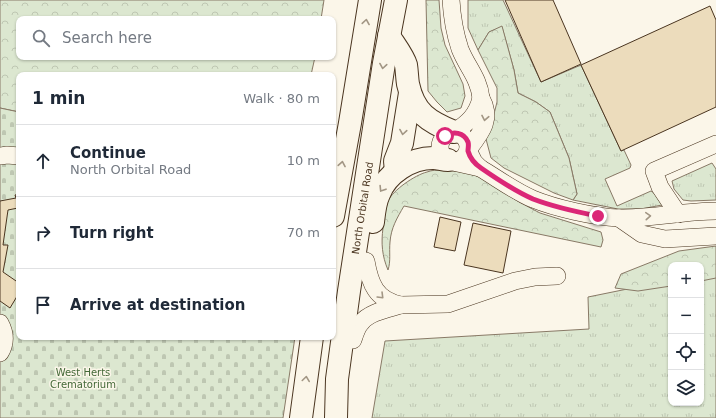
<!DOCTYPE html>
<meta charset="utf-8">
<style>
:root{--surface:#fff;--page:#f2f2f3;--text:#1f2937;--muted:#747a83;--line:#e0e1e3}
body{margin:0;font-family:"DejaVu Sans",sans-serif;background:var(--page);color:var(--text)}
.controls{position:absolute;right:12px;bottom:12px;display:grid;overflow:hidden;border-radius:8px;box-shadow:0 1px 3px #0004}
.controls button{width:36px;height:36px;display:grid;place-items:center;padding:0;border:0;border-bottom:1px solid var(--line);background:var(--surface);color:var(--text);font:20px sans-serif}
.stop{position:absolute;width:12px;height:12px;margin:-9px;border:3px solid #db2777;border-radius:50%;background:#fff}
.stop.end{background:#db2777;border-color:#fff;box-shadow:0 1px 4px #0008}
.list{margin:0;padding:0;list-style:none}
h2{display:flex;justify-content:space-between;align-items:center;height:52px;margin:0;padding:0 16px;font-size:17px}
h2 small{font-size:13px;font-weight:400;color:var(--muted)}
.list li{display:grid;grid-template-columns:26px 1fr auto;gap:12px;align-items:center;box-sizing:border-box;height:72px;padding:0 16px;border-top:1px solid var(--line)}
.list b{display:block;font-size:15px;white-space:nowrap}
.list p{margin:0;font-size:13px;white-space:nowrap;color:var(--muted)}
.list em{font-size:13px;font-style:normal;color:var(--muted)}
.icon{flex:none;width:22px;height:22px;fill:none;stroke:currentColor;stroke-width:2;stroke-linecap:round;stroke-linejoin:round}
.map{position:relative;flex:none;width:716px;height:418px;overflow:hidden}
.search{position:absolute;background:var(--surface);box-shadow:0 1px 3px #0004;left:16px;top:16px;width:320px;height:44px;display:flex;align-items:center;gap:10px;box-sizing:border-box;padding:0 14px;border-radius:8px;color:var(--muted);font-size:15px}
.panel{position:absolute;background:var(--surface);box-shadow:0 1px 3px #0004;left:16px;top:72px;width:320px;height:268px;border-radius:8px}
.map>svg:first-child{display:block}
.grass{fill:url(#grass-tufts);stroke:#887966}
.forest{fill:url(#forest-crowns);stroke:#887966}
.cemetery{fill:url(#cemetery-stones);stroke:#887966}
.building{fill:#ecdcbc;stroke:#4a3520}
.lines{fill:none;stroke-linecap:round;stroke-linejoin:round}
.minor-casing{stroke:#4a3520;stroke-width:18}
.highway-casing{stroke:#4a3520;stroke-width:24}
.minor{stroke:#fbf6e9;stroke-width:17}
.highway{stroke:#fbf6e9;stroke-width:22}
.oneway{stroke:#a29684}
.route{stroke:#db2777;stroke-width:5}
.labels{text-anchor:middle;stroke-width:3;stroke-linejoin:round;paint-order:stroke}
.street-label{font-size:10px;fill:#4a3520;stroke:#fbf6e9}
.park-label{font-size:10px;fill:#436837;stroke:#fbf6e9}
</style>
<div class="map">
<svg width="716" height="418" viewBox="0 0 716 418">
<defs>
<pattern id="grass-tufts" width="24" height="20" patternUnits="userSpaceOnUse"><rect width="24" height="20" fill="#dce7d0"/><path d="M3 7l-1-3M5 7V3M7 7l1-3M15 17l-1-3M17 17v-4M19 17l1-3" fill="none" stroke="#bec7b2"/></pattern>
<pattern id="forest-crowns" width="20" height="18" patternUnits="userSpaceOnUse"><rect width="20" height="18" fill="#dce7d0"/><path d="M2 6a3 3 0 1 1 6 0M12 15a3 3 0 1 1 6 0" fill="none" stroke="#bec7b2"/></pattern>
<pattern id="cemetery-stones" width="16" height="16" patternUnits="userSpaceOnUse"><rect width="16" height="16" fill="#dce7d0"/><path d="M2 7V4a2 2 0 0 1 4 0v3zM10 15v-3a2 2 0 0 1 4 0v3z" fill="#bec7b2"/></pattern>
</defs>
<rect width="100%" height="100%" fill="#fbf6e9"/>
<g class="grass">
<polygon points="468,0 503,0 541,82 581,65 621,151 624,150 631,165 630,168 605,179 617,206 651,191 654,193 662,205 641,209 618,209 573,200 577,194 569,158 550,112 536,102 518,93 514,70 502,27 489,32 478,50 468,28"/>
<polygon points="712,163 716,169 716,200 691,201 683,200 674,189 672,181"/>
<polygon points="716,262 716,418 372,418 385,341 589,329 588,297 647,285 671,270 671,403 701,403 701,265"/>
</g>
<g class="forest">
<polygon points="0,0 324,0 321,19 19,19 19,57 315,57 311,75 19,75 19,112 0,108"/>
<polygon points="426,0 439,0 441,28 445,45 463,84 465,96 461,108 447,112 437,102 428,91"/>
<polygon points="502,26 514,70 518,93 536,102 550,112 569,158 577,194 573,200 554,193 504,168 491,158 486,139 491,126 497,102 497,88 478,50 489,32"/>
<path d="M442,170L474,173L519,202L540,213L601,232L603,240L601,247L404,206C397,218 391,228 390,242C389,252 391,261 388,270C382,256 381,243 383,228C384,219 385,210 388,201C393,190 415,175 427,172C432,170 437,170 442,170Z"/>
<polygon points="716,246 716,278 701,281 701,265 671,265 671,286 638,291 615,288 621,274 679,251"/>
</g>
<polygon class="cemetery" points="0,108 19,112 19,337 295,337 283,418 0,418"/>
<g class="building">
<polygon points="505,0 553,0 581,64 541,82"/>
<polygon points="710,6 716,20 716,107 621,151 581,65"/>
<polygon points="19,194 19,209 18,208 8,210 3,245 8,245 3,272 19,283 19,293 10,308 0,301 0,201 16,198 15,195"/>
<polygon points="440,217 461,222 455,251 434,247"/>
<polygon points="473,223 511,231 503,273 464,265"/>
</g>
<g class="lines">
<g class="minor-casing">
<g id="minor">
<path d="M451,0C452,17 455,34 460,49C467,67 479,78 481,98"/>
<circle cx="454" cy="147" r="14"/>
<polyline points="0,156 7,155 19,156"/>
<path d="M453,162L480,168L474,162L468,150C481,133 493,119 481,98C477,115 468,123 454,132"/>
<path d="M480,168C497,178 514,191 533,199C555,208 594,217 619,218C651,219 684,211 716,211"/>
<polyline points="678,214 660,187 654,171 716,144"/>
<polyline points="619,218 642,234 665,239 716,236"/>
<polyline points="401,305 448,304 515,281 535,277 557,276"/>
<path d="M0,323C6,334 6,343 0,353"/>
<path d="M353,340C355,334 357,327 361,323C369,312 388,309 401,305C376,300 370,284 366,261"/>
</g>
</g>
<g class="highway-casing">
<g id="highway">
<path d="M389,36C394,44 404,57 406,65C407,71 407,78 408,84C414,113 429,122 454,132"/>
<polyline points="396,171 395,161 402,143 410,93"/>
<polyline points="333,216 350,123 370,0"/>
<path d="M373,222C374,213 375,202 379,194C387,173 411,158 433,158C438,158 443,160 448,160"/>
<polyline points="301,418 312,337"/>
<polyline points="336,418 337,379 349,291 384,63 396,0"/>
</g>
</g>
<use href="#minor" class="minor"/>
<use href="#highway" class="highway"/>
</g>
<defs><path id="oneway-chevron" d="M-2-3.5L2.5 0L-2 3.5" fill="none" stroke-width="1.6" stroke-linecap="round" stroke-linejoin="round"/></defs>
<g class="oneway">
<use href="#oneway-chevron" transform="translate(366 22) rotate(-81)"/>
<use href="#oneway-chevron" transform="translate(383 66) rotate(99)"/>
<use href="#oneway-chevron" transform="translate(485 118) rotate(101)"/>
<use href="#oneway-chevron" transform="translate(403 132) rotate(99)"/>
<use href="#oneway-chevron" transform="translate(342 164) rotate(-80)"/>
<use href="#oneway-chevron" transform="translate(382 189) rotate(122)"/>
<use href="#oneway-chevron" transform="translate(648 216) rotate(-4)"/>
<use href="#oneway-chevron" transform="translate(381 296) rotate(45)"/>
<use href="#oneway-chevron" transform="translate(306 379) rotate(-82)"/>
</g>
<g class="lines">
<path class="route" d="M445,136C453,131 464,132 468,142C469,145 468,148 468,151C470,158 475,164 481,168C494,177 519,193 533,199C554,207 577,212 598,216"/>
</g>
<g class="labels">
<g class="street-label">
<text transform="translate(362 208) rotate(-81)" y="4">North Orbital Road</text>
</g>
<g class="park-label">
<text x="83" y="376">West Herts<tspan x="83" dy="12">Crematorium</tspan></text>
</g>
</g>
</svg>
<div class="controls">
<button>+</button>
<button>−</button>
<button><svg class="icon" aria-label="locate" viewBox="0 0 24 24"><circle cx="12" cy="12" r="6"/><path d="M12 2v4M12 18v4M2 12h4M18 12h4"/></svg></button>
<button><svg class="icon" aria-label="layers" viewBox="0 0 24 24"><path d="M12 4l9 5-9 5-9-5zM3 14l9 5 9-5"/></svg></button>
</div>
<div class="stop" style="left:445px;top:136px"></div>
<div class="stop end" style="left:598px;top:216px"></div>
<div class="search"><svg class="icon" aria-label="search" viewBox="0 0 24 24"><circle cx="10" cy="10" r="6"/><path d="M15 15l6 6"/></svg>Search here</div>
<section class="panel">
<h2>1 min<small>Walk · 80 m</small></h2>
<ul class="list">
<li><svg class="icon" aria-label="ahead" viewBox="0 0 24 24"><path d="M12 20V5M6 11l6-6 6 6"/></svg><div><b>Continue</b><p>North Orbital Road</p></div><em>10 m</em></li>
<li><svg class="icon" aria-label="right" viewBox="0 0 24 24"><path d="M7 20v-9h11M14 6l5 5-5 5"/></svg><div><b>Turn right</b></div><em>70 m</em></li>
<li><svg class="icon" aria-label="arrive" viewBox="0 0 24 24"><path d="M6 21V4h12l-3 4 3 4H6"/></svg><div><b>Arrive at destination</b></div></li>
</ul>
</section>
</div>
